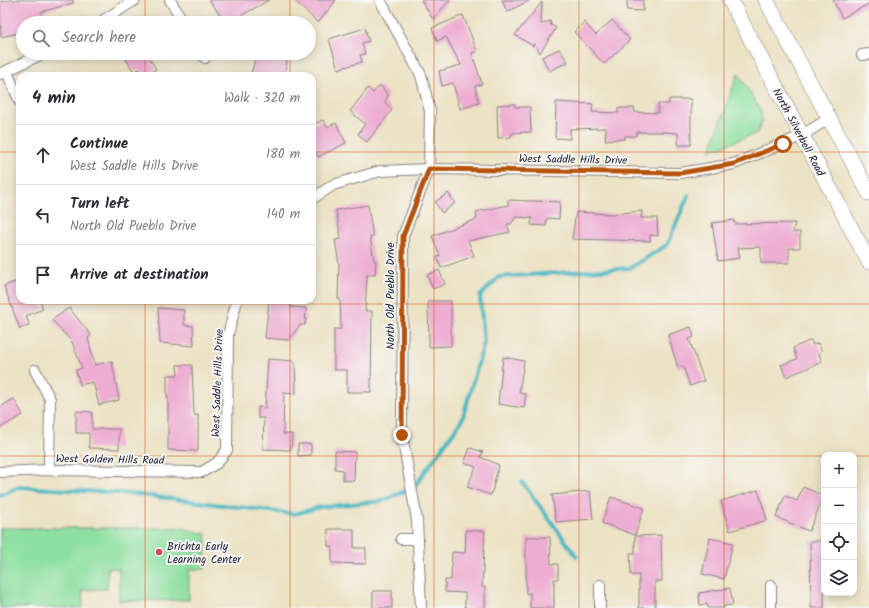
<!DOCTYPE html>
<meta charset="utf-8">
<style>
:root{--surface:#fff;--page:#f2f2f3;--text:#2b2b33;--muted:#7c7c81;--line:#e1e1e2}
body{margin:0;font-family:Kalam,sans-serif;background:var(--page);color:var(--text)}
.controls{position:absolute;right:12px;bottom:12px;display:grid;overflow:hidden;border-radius:8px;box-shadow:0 2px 10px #0003}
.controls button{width:36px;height:36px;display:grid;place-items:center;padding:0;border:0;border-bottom:1px solid var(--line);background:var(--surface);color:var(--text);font:20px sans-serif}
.stop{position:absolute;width:12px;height:12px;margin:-9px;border:3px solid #b45309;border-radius:50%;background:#fff}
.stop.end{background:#b45309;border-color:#fff;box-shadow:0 1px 4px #0008}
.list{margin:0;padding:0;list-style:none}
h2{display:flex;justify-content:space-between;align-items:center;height:52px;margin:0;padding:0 16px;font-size:17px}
h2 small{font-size:13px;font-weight:400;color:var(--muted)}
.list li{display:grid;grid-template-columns:26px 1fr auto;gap:12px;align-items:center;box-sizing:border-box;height:60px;padding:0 16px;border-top:1px solid var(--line)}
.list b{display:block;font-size:15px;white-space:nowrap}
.list p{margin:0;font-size:13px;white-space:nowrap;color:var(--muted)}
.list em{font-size:13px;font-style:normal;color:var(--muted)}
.icon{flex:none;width:22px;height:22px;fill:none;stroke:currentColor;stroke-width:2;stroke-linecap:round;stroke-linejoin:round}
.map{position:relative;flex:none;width:869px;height:608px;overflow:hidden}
.search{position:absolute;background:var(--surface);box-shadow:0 2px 10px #0003;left:16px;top:16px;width:300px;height:44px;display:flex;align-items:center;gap:10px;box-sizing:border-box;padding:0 14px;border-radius:22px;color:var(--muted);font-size:15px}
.panel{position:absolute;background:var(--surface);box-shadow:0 2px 10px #0003;left:16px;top:72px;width:300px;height:232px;border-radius:12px}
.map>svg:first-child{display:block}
.green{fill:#8ee0a1;stroke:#58816e}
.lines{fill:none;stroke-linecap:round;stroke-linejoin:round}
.stream{stroke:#48b7c1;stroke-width:4}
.building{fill:#eeadd3}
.minor-casing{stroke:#878280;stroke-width:12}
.secondary-casing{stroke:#878280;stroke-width:16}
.minor{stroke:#fff;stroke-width:10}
.secondary{stroke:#fff;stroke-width:15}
.route{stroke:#b45309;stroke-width:5}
.grid{fill:none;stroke:#d45411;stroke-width:1;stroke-opacity:0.55}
.poi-dot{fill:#d1495b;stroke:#f6f6f2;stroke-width:1.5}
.labels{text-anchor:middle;stroke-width:4;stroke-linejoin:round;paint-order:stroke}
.street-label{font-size:11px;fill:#22223b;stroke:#f6f6f2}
.poi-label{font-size:11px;fill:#22223b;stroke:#f6f6f2;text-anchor:start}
</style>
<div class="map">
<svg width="869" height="608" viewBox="0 0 869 608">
<rect width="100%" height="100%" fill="#f6f6f2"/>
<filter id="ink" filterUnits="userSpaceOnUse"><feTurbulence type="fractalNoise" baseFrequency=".025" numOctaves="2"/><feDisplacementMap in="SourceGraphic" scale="8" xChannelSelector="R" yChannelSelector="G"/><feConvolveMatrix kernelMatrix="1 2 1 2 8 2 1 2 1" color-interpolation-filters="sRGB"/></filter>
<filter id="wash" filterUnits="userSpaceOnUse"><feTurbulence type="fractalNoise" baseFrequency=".012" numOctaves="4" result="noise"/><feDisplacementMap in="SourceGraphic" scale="16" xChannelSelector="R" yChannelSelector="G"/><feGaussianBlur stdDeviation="0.9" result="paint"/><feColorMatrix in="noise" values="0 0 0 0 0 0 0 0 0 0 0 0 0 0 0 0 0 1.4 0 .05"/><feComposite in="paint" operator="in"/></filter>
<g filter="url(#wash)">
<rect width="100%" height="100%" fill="#ece2c4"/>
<g class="green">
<polygon points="738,73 761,111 762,122 757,133 710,151"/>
<polygon points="0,528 182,528 206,534 205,569 189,569 189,600 119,601 119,569 108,568 107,589 82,590 83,608 0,608"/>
</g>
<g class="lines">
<g class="stream">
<polyline points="522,482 577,557"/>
<polyline points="0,495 19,487 134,494 294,514 321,507 382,501 414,487 462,420 484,343 480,296 499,277 630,268 667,245 688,196"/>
</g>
</g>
<g id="blocks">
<g class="building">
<polygon points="9,0 73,0 73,3 41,12 43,21 23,23 23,32 1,37 0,2"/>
<polygon points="209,0 269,0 228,23 226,23"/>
<polygon points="294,0 336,0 318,23"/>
<polygon points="421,0 450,0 433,19"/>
<polygon points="502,0 530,0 507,12"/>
<polygon points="627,0 643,0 643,11 627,10"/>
<polygon points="833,0 869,0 869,4 842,18"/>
<polygon points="542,2 541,24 550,21 551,25 556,28 540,53 534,43 533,46 515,35"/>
<polygon points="463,15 477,51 472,53 482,84 475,86 479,103 460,109 453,83 442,86 439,71 461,65 446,37 437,41 432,28"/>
<polygon points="612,20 630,40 604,64 574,32 584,22 596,35"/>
<polygon points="365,28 369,41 362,43 365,54 360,55 362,62 338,69 329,39"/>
<polygon points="559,49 568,62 549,71 542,57"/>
<polygon points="122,53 146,53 156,69 146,76 144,76 139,69 134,72"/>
<polygon points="257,53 276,53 288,56 284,76 266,76 251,73"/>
<polygon points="380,85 388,95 385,102 392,110 367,142 358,134 365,124 350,111 368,88 373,93"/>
<polygon points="669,99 691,99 691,145 678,145 678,133 663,132 637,132 636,136 625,136 625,139 605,140 606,128 570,129 570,139 555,138 556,102 593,104 592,112 618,113 618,108 635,108 634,112 658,113 658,104 669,104"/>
<polygon points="515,104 515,107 530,107 531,132 512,133 511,137 498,138 497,105"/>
<polygon points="323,120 327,127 336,123 346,143 318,157 312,145 312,125"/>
<polygon points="448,193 455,203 442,213 435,202"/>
<polygon points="508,200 560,202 559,219 547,218 546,226 531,225 532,218 516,217 511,224 507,224 510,232 468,241 474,256 441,268 437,257 440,256 432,236 477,219 476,212 508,205"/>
<polygon points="368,205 373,237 370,237 374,261 376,261 375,275 367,275 365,311 372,311 371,392 347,392 347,370 334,370 334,329 341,329 340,299 338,299 339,264 335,240 341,239 336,210"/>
<polygon points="642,211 641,218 657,218 658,236 650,235 650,241 572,239 576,212 612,214"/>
<polygon points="734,220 735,224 795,223 793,232 800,232 800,248 789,248 789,263 761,263 761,247 738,248 740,258 718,261 712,223"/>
<polygon points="439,270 445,284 433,289 427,275"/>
<polygon points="20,280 20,300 40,300 43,309 26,316 29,325 20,329 4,286"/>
<polygon points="269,300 287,301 291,307 306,308 305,325 300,325 289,340 265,338"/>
<polygon points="428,301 451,301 451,346 429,347"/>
<polygon points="69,308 91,335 88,338 95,365 112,361 119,400 99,405 93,382 80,385 76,370 82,368 72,342 52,320"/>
<polygon points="158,308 184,310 184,325 193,326 194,346 160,343"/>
<polygon points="691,327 694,337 689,339 704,381 690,386 683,366 678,368 668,335"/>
<polygon points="811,340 813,345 818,343 822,351 819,354 822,362 786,377 781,365 797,359 793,348"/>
<polygon points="503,357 524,361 519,393 526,394 524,408 498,404"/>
<polygon points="268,359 295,361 296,394 284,393 283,434 292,434 291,450 263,449 264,418 258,418 258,407 265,408"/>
<polygon points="177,365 192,365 194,415 198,415 198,451 168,450 168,397 167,397 167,375 178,375"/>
<polygon points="14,399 23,415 0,428 0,407"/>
<polygon points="76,411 92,412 92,429 119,429 119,449 89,448 89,433 76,433"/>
<polygon points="298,444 311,444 311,455 298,456"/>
<polygon points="470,448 483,452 480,457 499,465 491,495 467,487 476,467 464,463"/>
<polygon points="335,451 355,452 354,481 343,480 343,470 335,469"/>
<polygon points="803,487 824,496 809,531 776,517 785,496 797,501"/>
<polygon points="758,490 767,520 730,531 721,501"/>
<polygon points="590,491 593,519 556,522 552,495"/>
<polygon points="611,497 644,508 635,535 602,523"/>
<polygon points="328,529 354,529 354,548 366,548 366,564 332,563 332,546 328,546"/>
<polygon points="466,530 485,531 482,587 485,587 485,608 465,608 465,593 445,592 445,580 451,580 452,552 465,553"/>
<polygon points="661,535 662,581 655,581 655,608 639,608 639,575 631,575 630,553 635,553 635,536"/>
<polygon points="526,537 550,537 551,564 558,564 558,579 554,579 554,608 530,608 530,593 526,594"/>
<polygon points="710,538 733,543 724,579 702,574"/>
<polygon points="810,541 824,541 824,608 811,608"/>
<polygon points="730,588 733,605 724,606 724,608 708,608 707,604 700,605 699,593"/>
<rect x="373" y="591" width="19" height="17"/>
</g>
</g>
</g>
<g filter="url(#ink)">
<use href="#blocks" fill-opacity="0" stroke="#878280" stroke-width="1"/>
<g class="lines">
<g class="minor-casing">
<g id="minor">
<polyline points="170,0 184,23"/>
<polyline points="380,0 421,75 430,111 429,169 403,236 402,435 417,520 421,608"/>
<polyline points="99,23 135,0"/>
<polyline points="202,53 205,58"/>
<polyline points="862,55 869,54"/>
<polyline points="7,72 20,102"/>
<polyline points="0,74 44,53"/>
<polyline points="312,199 333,185 380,171 429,169 680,173 734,164 801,136 828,119"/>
<polyline points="35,370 50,399 49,470"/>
<polyline points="0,472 49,470 202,472 217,463 227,450 228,335 237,300"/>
<polyline points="401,539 418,539"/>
<polyline points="600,608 600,585"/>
<polyline points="771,608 771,585"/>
</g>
</g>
<g class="secondary-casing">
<g id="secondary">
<polyline points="730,0 869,262"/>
<polyline points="766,0 869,193"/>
</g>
</g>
<use href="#minor" class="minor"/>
<use href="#secondary" class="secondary"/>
</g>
</g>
<g class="lines" filter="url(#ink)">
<polyline class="route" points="402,435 403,236 429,169 680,173 734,164 783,144"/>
</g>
<path class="grid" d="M145,0V23M290,0V23M434,0V608M579,0V608M724,0V608M145,53V76M290,53V76M0,152H20M312,152H869M145,300V608M290,300V608M0,304H869M0,456H824M854,456H869"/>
<circle class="poi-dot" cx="159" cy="552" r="4"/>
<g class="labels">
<g class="street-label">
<text transform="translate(799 132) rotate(62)" y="4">North Silverbell Road</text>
<text transform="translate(573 159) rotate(1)" y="4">West Saddle Hills Drive</text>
<text transform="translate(390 296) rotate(-90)" y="4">North Old Pueblo Drive</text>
<text transform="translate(217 383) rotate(-88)" y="4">West Saddle Hills Drive</text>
<text transform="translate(110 459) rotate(1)" y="4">West Golden Hills Road</text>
</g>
<g class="poi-label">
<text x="167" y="550">Brichta Early<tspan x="167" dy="13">Learning Center</tspan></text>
</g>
</g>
</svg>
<div class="controls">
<button>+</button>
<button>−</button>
<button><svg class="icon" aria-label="locate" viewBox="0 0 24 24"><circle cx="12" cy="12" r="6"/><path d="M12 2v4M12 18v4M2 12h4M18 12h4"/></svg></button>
<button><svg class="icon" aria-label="layers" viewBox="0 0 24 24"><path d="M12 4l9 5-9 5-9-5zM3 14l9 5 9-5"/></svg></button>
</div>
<div class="stop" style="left:783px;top:144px"></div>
<div class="stop end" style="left:402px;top:435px"></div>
<div class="search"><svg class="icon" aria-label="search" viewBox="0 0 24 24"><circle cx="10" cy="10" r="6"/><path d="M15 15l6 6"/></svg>Search here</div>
<section class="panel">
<h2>4 min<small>Walk · 320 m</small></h2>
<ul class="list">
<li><svg class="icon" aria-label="ahead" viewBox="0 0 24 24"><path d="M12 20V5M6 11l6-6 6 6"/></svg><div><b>Continue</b><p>West Saddle Hills Drive</p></div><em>180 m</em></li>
<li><svg class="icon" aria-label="left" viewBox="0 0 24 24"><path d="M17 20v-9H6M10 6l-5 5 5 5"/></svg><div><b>Turn left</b><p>North Old Pueblo Drive</p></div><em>140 m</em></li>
<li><svg class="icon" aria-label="arrive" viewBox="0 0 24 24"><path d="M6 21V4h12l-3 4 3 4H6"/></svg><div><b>Arrive at destination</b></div></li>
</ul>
</section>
</div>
